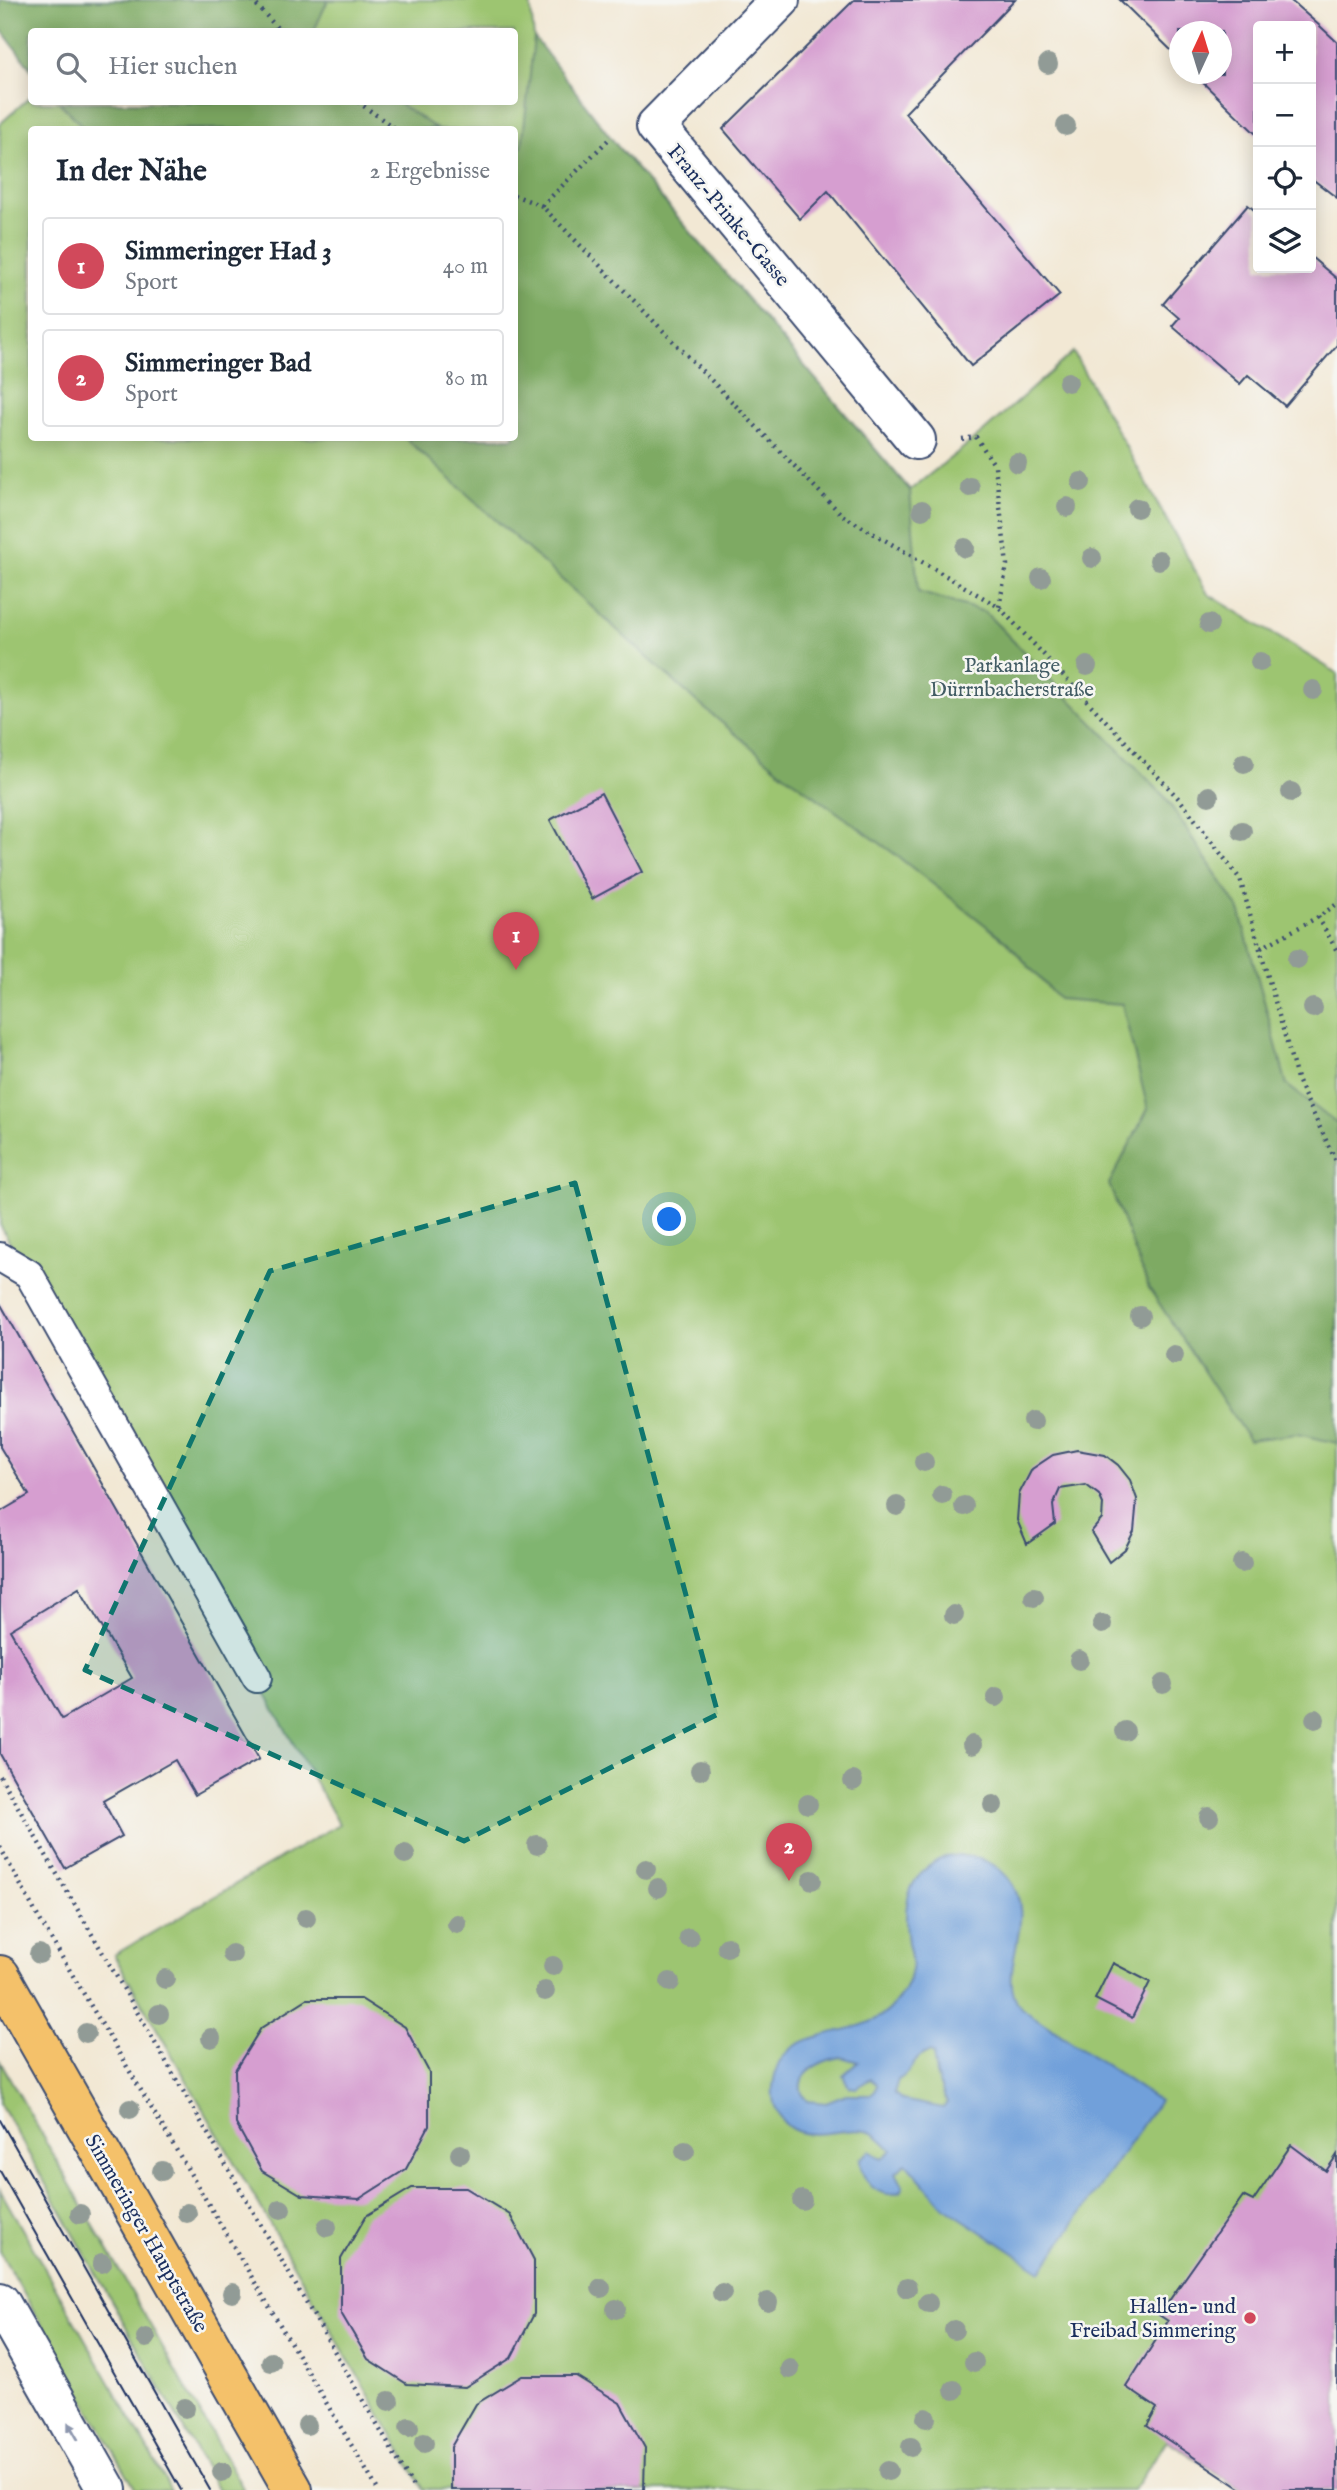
<!DOCTYPE html>
<html lang="de">
<meta charset="utf-8">
<style>
:root{--surface:#fff;--page:#f2f2f3;--text:#1f2937;--muted:#747a83;--line:#e0e1e3;--accent:#d1495b}
body{margin:0;font-family:"IM FELL English",serif;background:var(--page);color:var(--text)}
.controls{position:absolute;right:21px;top:21px;display:grid;overflow:hidden;border-radius:7px;box-shadow:0 4px 18px #0003}
.controls button{width:63px;height:63px;display:grid;place-items:center;padding:0;border:0;border-bottom:2px solid var(--line);background:var(--surface);color:var(--text);font:35px sans-serif}
.compass{position:absolute;left:1169px;top:21px;width:63px;height:63px;border-radius:50%;background:var(--surface);box-shadow:0 4px 18px #0003;rotate:4deg}
.you{position:absolute;left:670px;top:1220px;width:24px;height:24px;margin:-18px;border:5px solid #fff;border-radius:50%;background:#1a73e8;box-shadow:0 0 0 10px #1a73e833}
.badge{display:grid;place-items:center;width:46px;height:46px;border-radius:50%;background:var(--accent);color:#fff;font-size:23px;font-weight:700}
.pin{position:absolute;translate:-50% -58px;filter:drop-shadow(0 2px 4px #0008)}
.pin::after{content:'';position:absolute;top:37px;width:24px;height:21px;background:inherit;clip-path:polygon(0 0,100% 0,50% 100%)}
.list{margin:0;padding:0;list-style:none}
h2{display:flex;justify-content:space-between;align-items:center;height:91px;margin:0;padding:0 28px;font-size:30px}
h2 small{font-size:23px;font-weight:400;color:var(--muted)}
.list li{display:grid;grid-template-columns:46px 1fr auto;gap:21px;align-items:center;box-sizing:border-box;height:98px;margin:0 14px 14px;padding:0 14px;border:2px solid var(--line);border-radius:7px}
.list b{display:block;font-size:26px;white-space:nowrap}
.list p{margin:0;font-size:23px;white-space:nowrap;color:var(--muted)}
.list em{font-size:23px;font-style:normal;color:var(--muted)}
.icon{flex:none;width:38px;height:38px;fill:none;stroke:currentColor;stroke-width:2;stroke-linecap:round;stroke-linejoin:round}
.map{position:relative;flex:none;width:1337px;height:2490px;overflow:hidden}
.search{position:absolute;background:var(--surface);box-shadow:0 4px 18px #0003;left:28px;top:28px;width:490px;height:77px;display:flex;align-items:center;gap:18px;box-sizing:border-box;padding:0 24px;border-radius:7px;color:var(--muted);font-size:26px}
.panel{position:absolute;background:var(--surface);box-shadow:0 4px 18px #0003;left:28px;top:126px;width:490px;height:315px;border-radius:7px}
.map>svg:first-child{display:block}
.green{fill:#9dc571;stroke:#5c7a68;stroke-width:2;fill-rule:evenodd}
.forest{fill:#7eaa63;stroke:#4c6c60;stroke-width:2}
.water{fill:#71a0da;stroke:#46689c;stroke-width:2;fill-rule:evenodd}
.building{fill:#d69ed0;fill-rule:evenodd}
.lines{fill:none;stroke-linecap:round;stroke-linejoin:round}
.service-casing{stroke:#3b4b70;stroke-width:32}
.minor-casing{stroke:#3b4b70;stroke-width:42}
.primary-casing{stroke:#3b4b70;stroke-width:42}
.path{stroke:#3b4b70;stroke-width:4.5;stroke-dasharray:2 5;stroke-linecap:butt}
.service{stroke:#fff;stroke-width:28}
.minor{stroke:#fff;stroke-width:38}
.primary{stroke:#f4c16a;stroke-width:38}
.tram{stroke:#1b2f5e;stroke-width:2}
.tree{fill:#919b96}
.oneway{fill:#8d97ae}
.marked{fill:#0f766e;fill-opacity:0.2;stroke:#0f766e;stroke-width:5;stroke-dasharray:14 9;stroke-linejoin:round}
.poi-dot{fill:#d1495b;stroke:#f6f6f2;stroke-width:2.5}
.labels{text-anchor:middle;stroke-width:5;stroke-linejoin:round;paint-order:stroke}
.street-label{font-size:21px;fill:#1b2f5e;stroke:#f6f6f2}
.park-label{font-size:21px;fill:#425c64;stroke:#f6f6f2}
.poi-label{font-size:21px;fill:#1b2f5e;stroke:#f6f6f2;text-anchor:end}
</style>
<div class="map">
<svg width="1337" height="2490" viewBox="0 0 1337 2490">
<rect width="100%" height="100%" fill="#f6f6f2"/>
<filter id="ink" filterUnits="userSpaceOnUse"><feTurbulence type="fractalNoise" baseFrequency=".0143" numOctaves="2"/><feDisplacementMap in="SourceGraphic" scale="14" xChannelSelector="R" yChannelSelector="G"/><feConvolveMatrix kernelMatrix="1 2 1 2 8 2 1 2 1" color-interpolation-filters="sRGB"/></filter>
<filter id="wash" filterUnits="userSpaceOnUse"><feTurbulence type="fractalNoise" baseFrequency=".00686" numOctaves="4" result="noise"/><feDisplacementMap in="SourceGraphic" scale="28" xChannelSelector="R" yChannelSelector="G"/><feGaussianBlur stdDeviation="1.57" result="paint"/><feColorMatrix in="noise" values="0 0 0 0 0 0 0 0 0 0 0 0 0 0 0 0 0 1.4 0 .05"/><feComposite in="paint" operator="in"/></filter>
<g filter="url(#wash)">
<rect width="100%" height="100%" fill="#f2e8d4"/>
<g class="green">
<path d="M0,0H530L534,38L618,147L910,490L982,433L1073,352L1208,594L1337,673V2490H1243L1167,2440L1133,2490H424L114,1955L339,1824L0,1225V124L31,96L32,102H514V32H32L31,69L0,28ZM32,130H514V438H32Z"/>
<polygon points="0,2061 244,2490 218,2490 0,2103"/>
<polygon points="0,2190 171,2490 136,2490 0,2252"/>
</g>
<g class="forest">
<polygon points="0,0 328,0 314,31 32,32 31,69 0,28"/>
<polygon points="534,37 618,147 910,490 918,592 985,612 1165,797 1239,909 1287,1085 1337,1124 1337,1443 1297,1434 1249,1440 1149,1288 1109,1184 1148,1109 1122,1004 1058,999 1007,942 892,852 784,774 698,703 405,438 514,438 514,147 522,146"/>
<polygon points="59,102 397,102 437,129 85,129"/>
</g>
<path class="water" d="M947,1856C971,1855 991,1858 1007,1877C1043,1919 992,1970 1021,2008L1159,2101L1041,2271L944,2207L906,2163L896,2173L903,2186L900,2192C879,2201 859,2179 860,2159L870,2151L882,2159L892,2150C887,2145 879,2136 872,2133C844,2121 789,2157 774,2103C771,2092 773,2082 776,2071C790,2023 862,2041 892,2007C901,1997 909,1983 911,1970C913,1961 910,1952 908,1943C902,1902 907,1873 947,1856ZM929,2052L933,2054L936,2075L947,2103L943,2108L902,2100L894,2093L898,2080C912,2074 913,2056 929,2052ZM841,2057L858,2062L843,2075L849,2087L856,2088L870,2079L877,2084L876,2090L871,2095H846L826,2103L807,2101C787,2077 820,2060 841,2057Z"/>
<g id="blocks">
<g class="building">
<polygon points="854,0 1015,0 905,113 1060,295 971,366 828,191 800,219 723,129"/>
<polygon points="1120,0 1290,0 1321,27 1337,42 1337,198 1311,178 1311,26 1258,26 1258,136 1194,74 1222,74 1222,32 1180,32 1180,59"/>
<polygon points="1248,205 1258,213 1258,268 1311,268 1311,257 1337,279 1337,345 1285,406 1248,375 1240,384 1172,326 1179,318 1163,304"/>
<polygon points="601,793 642,872 592,899 550,820"/>
<path d="M0,1303L259,1759L195,1795L175,1760L103,1801L122,1836L65,1868L0,1754V1512L29,1495L0,1447ZM79,1588L132,1678L62,1719L10,1630Z"/>
<polygon points="1077,1450 1105,1455 1118,1465 1130,1480 1137,1499 1134,1531 1125,1549 1109,1562 1091,1532 1102,1519 1103,1504 1099,1495 1086,1485 1060,1489 1053,1505 1055,1524 1027,1544 1017,1520 1019,1494 1032,1469 1053,1455"/>
<polygon points="1113,1963 1150,1982 1132,2018 1095,1999"/>
<polygon points="307,1999 361,1999 405,2027 429,2072 429,2126 406,2169 359,2199 302,2195 262,2171 236,2124 235,2070 261,2028"/>
<polygon points="1291,2145 1326,2171 1337,2155 1337,2490 1243,2490 1147,2426 1157,2408 1126,2387 1168,2321 1159,2315 1243,2196 1253,2201"/>
<polygon points="412,2188 466,2188 510,2215 534,2260 534,2314 511,2358 465,2387 407,2384 368,2359 341,2313 341,2259 366,2216"/>
<polygon points="522,2376 576,2376 620,2403 645,2448 644,2490 451,2490 451,2447 476,2404"/>
</g>
</g>
</g>
<g filter="url(#ink)">
<use href="#blocks" fill-opacity="0" stroke="#3b4b70" stroke-width="2"/>
<g class="lines">
<g class="service-casing">
<polyline id="service" points="0,1257 29,1274 257,1678"/>
</g>
<g class="minor-casing">
<g id="minor">
<polyline points="780,0 656,126 916,440"/>
<polyline points="0,2302 107,2490"/>
</g>
</g>
<g class="primary-casing">
<polyline id="primary" points="0,1975 293,2490"/>
</g>
<g class="path">
<polyline points="252,0 281,32"/>
<polyline points="358,102 397,130"/>
<polyline points="514,195 542,206 842,515 999,607 1181,801 1240,879 1298,1082 1337,1163"/>
<polyline points="542,206 611,137"/>
<polyline points="962,439 976,437 995,466 1007,565 999,607"/>
<polyline points="1318,917 1337,951"/>
<polyline points="1261,948 1318,917 1337,904"/>
<polyline points="0,1776 415,2490"/>
<polyline points="0,1847 37,1915 378,2490"/>
</g>
<use href="#service" class="service"/>
<use href="#minor" class="minor"/>
<use href="#primary" class="primary"/>
<g class="tram">
<polyline points="0,2120 210,2490"/>
<polyline points="0,2171 181,2490"/>
</g>
</g>
<g class="tree">
<circle cx="1048" cy="64" r="10"/>
<circle cx="1066" cy="126" r="10"/>
<circle cx="1068" cy="382" r="10"/>
<circle cx="1017" cy="463" r="10"/>
<circle cx="1081" cy="482" r="10"/>
<circle cx="970" cy="487" r="10"/>
<circle cx="1067" cy="507" r="10"/>
<circle cx="1137" cy="508" r="10"/>
<circle cx="922" cy="510" r="10"/>
<circle cx="965" cy="548" r="10"/>
<circle cx="1092" cy="558" r="10"/>
<circle cx="1159" cy="560" r="10"/>
<circle cx="1041" cy="578" r="10"/>
<circle cx="1209" cy="624" r="10"/>
<circle cx="1260" cy="662" r="10"/>
<circle cx="1087" cy="666" r="10"/>
<circle cx="1313" cy="690" r="10"/>
<circle cx="1244" cy="763" r="10"/>
<circle cx="1291" cy="792" r="10"/>
<circle cx="1209" cy="796" r="10"/>
<circle cx="1242" cy="831" r="10"/>
<circle cx="1297" cy="959" r="10"/>
<circle cx="1313" cy="1008" r="10"/>
<circle cx="1140" cy="1316" r="10"/>
<circle cx="1174" cy="1355" r="10"/>
<circle cx="1033" cy="1421" r="10"/>
<circle cx="924" cy="1462" r="10"/>
<circle cx="942" cy="1495" r="10"/>
<circle cx="897" cy="1506" r="10"/>
<circle cx="964" cy="1506" r="10"/>
<circle cx="1242" cy="1563" r="10"/>
<circle cx="1034" cy="1597" r="10"/>
<circle cx="954" cy="1615" r="10"/>
<circle cx="1102" cy="1624" r="10"/>
<circle cx="1079" cy="1660" r="10"/>
<circle cx="1163" cy="1684" r="10"/>
<circle cx="996" cy="1697" r="10"/>
<circle cx="1315" cy="1719" r="10"/>
<circle cx="1125" cy="1731" r="10"/>
<circle cx="972" cy="1745" r="10"/>
<circle cx="700" cy="1770" r="10"/>
<circle cx="853" cy="1781" r="10"/>
<circle cx="808" cy="1804" r="10"/>
<circle cx="993" cy="1805" r="10"/>
<circle cx="1209" cy="1817" r="10"/>
<circle cx="537" cy="1845" r="10"/>
<circle cx="405" cy="1854" r="10"/>
<circle cx="646" cy="1869" r="10"/>
<circle cx="812" cy="1880" r="10"/>
<circle cx="658" cy="1888" r="10"/>
<circle cx="306" cy="1918" r="10"/>
<circle cx="457" cy="1924" r="10"/>
<circle cx="689" cy="1938" r="10"/>
<circle cx="727" cy="1947" r="10"/>
<circle cx="39" cy="1954" r="10"/>
<circle cx="232" cy="1954" r="10"/>
<circle cx="553" cy="1966" r="10"/>
<circle cx="165" cy="1979" r="10"/>
<circle cx="670" cy="1982" r="10"/>
<circle cx="545" cy="1991" r="10"/>
<circle cx="159" cy="2014" r="10"/>
<circle cx="86" cy="2033" r="10"/>
<circle cx="211" cy="2038" r="10"/>
<circle cx="130" cy="2109" r="10"/>
<circle cx="685" cy="2151" r="10"/>
<circle cx="460" cy="2154" r="10"/>
<circle cx="162" cy="2171" r="10"/>
<circle cx="802" cy="2200" r="10"/>
<circle cx="281" cy="2209" r="10"/>
<circle cx="187" cy="2213" r="10"/>
<circle cx="80" cy="2214" r="10"/>
<circle cx="327" cy="2227" r="10"/>
<circle cx="102" cy="2263" r="10"/>
<circle cx="601" cy="2288" r="10"/>
<circle cx="907" cy="2288" r="10"/>
<circle cx="232" cy="2293" r="10"/>
<circle cx="722" cy="2293" r="10"/>
<circle cx="768" cy="2302" r="10"/>
<circle cx="928" cy="2303" r="10"/>
<circle cx="616" cy="2309" r="10"/>
<circle cx="954" cy="2330" r="10"/>
<circle cx="146" cy="2338" r="10"/>
<circle cx="271" cy="2362" r="10"/>
<circle cx="974" cy="2362" r="10"/>
<circle cx="790" cy="2369" r="10"/>
<circle cx="954" cy="2390" r="10"/>
<circle cx="389" cy="2401" r="10"/>
<circle cx="185" cy="2408" r="10"/>
<circle cx="926" cy="2418" r="10"/>
<circle cx="307" cy="2425" r="10"/>
<circle cx="409" cy="2427" r="10"/>
<circle cx="424" cy="2443" r="10"/>
<circle cx="911" cy="2447" r="10"/>
<circle cx="888" cy="2471" r="10"/>
<circle cx="222" cy="2472" r="10"/>
</g>
<defs><path id="oneway-solid" d="M-6-.8H1V-3.2L6.5 0L1 3.2V.8H-6Z" transform="scale(1.75)"/></defs>
<use class="oneway" href="#oneway-solid" transform="translate(73 2431) rotate(-120)"/>
</g>
<path class="marked" d="M575,1183L718,1714L464,1841L85,1670L270,1271Z"/>
<circle class="poi-dot" cx="1250" cy="2318" r="7"/>
<g class="labels">
<g class="street-label">
<text transform="translate(729 215) rotate(50)" y="7">Franz-Prinke-Gasse</text>
<text transform="translate(147 2233) rotate(60)" y="7">Simmeringer Hauptstraße</text>
</g>
<g class="park-label">
<text x="1012" y="672">Parkanlage<tspan x="1012" dy="24">Dürrnbacherstraße</tspan></text>
</g>
<g class="poi-label">
<text x="1236" y="2313">Hallen- und<tspan x="1236" dy="24">Freibad Simmering</tspan></text>
</g>
</g>
</svg>
<div class="controls">
<button>+</button>
<button>−</button>
<button><svg class="icon" aria-label="locate" viewBox="0 0 24 24"><circle cx="12" cy="12" r="6"/><path d="M12 2v4M12 18v4M2 12h4M18 12h4"/></svg></button>
<button><svg class="icon" aria-label="layers" viewBox="0 0 24 24"><path d="M12 4l9 5-9 5-9-5zM3 14l9 5 9-5"/></svg></button>
</div>
<svg class="compass" viewBox="-18 -18 36 36"><path d="M0-13l5 13h-10z" fill="#e53935"/><path d="M0 13l5-13h-10z" fill="#747a83"/></svg>
<div class="you"></div>
<div class="pin badge" style="left:516px;top:970px">1</div>
<div class="pin badge" style="left:789px;top:1881px">2</div>
<div class="search"><svg class="icon" aria-label="search" viewBox="0 0 24 24"><circle cx="10" cy="10" r="6"/><path d="M15 15l6 6"/></svg>Hier suchen</div>
<section class="panel">
<h2>In der Nähe<small>2 Ergebnisse</small></h2>
<ul class="list">
<li><span class="badge">1</span><div><b>Simmeringer Had 3</b><p>Sport</p></div><em>40 m</em></li>
<li><span class="badge">2</span><div><b>Simmeringer Bad</b><p>Sport</p></div><em>80 m</em></li>
</ul>
</section>
</div>
